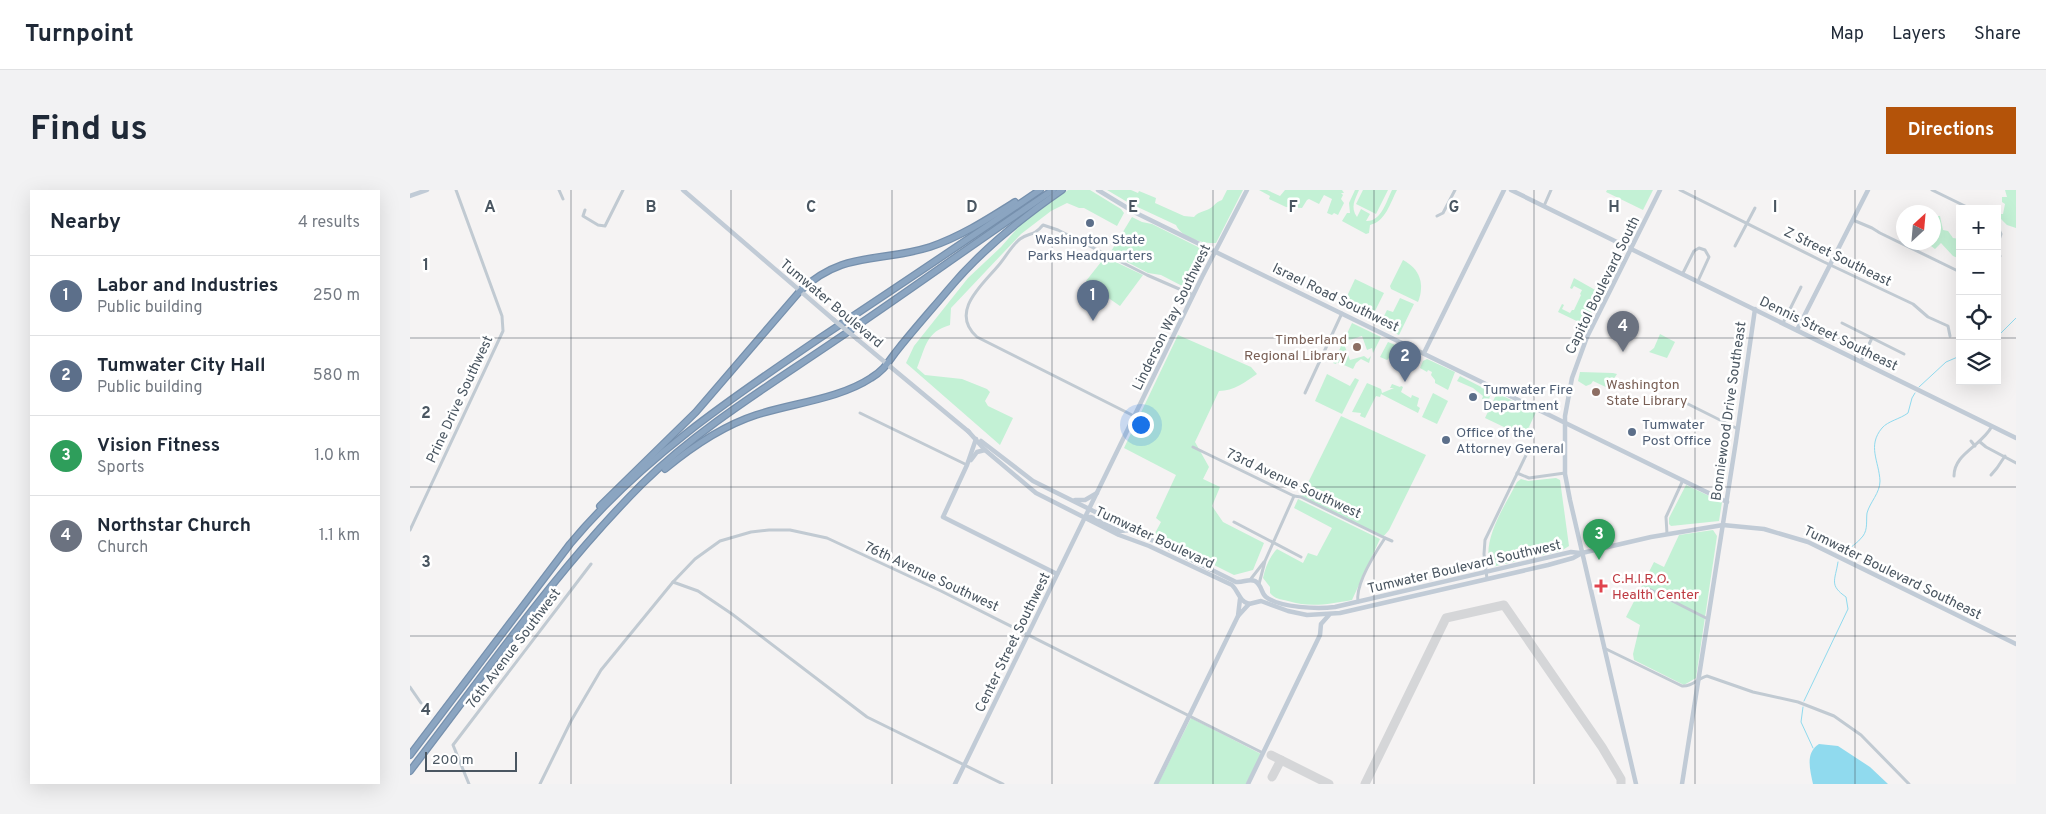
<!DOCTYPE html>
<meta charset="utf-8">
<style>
:root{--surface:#fff;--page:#f2f2f3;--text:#1f2937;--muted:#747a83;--line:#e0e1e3;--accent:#b45309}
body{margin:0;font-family:Overpass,sans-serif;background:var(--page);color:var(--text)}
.controls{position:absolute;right:15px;top:15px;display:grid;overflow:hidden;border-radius:0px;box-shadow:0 5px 20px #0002}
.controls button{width:45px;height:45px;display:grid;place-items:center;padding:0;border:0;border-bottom:1px solid var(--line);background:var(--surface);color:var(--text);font:25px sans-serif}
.compass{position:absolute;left:1486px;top:15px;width:45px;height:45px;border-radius:50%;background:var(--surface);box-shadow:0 5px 20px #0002;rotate:26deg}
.scale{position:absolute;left:15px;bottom:12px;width:92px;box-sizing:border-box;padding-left:5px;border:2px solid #4a5661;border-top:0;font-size:14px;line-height:18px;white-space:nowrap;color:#4a5661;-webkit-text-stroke:4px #fff;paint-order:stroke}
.you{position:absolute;left:730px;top:234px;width:18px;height:18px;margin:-12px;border:4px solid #fff;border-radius:50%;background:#1a73e8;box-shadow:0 0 0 8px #1a73e833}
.badge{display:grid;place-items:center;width:32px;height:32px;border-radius:50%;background:var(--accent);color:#fff;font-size:16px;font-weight:700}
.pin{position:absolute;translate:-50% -41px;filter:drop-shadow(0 1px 2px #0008)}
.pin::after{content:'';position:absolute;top:26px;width:18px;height:15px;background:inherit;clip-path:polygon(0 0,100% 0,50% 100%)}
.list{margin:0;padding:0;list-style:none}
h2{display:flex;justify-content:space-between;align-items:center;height:65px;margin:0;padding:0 20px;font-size:21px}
h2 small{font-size:16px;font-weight:400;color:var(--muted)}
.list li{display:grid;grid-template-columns:32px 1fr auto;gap:15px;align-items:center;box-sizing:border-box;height:80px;padding:0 20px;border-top:1px solid var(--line)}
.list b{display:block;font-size:19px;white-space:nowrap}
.list p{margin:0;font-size:16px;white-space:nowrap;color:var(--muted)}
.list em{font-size:16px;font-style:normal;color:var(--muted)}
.icon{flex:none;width:28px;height:28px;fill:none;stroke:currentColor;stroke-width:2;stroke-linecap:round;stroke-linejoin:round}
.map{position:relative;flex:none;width:1606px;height:594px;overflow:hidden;border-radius:0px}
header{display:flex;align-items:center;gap:30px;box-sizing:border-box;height:70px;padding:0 25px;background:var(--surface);border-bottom:1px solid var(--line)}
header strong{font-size:24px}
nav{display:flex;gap:28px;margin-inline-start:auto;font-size:18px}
.intro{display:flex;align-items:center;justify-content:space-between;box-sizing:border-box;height:120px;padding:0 30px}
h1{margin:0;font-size:35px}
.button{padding:12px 22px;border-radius:0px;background:var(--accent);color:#fff;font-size:18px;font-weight:700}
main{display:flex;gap:30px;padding:0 30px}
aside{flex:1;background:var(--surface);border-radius:0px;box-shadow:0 5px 20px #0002}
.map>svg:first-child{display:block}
.green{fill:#c3f1d5}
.water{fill:#90daee}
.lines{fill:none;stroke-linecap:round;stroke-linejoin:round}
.stream{stroke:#90daee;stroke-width:1}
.taxiway{stroke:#d5d6d8;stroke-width:9}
.highway-casing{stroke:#7690ad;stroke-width:8}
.street{stroke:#c1cad2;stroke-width:3}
.secondary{stroke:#c1cbd6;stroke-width:4.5}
.highway{stroke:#8ba5c1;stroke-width:5.5}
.secondary-bridge{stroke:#c1cbd6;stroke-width:4.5}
.grid{fill:none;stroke:#4a5661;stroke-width:1;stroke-opacity:0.55}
.service-dot{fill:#5c6f8a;stroke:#fff;stroke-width:2}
.education-dot{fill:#8d6e63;stroke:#fff;stroke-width:2}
.health-dot{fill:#e0444e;stroke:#fff;stroke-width:2}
.labels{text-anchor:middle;stroke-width:5;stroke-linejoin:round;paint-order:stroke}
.service-label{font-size:14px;fill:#4e5e75;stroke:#fff;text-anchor:start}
.street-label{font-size:14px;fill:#4a5661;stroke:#fff}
.education-label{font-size:14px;fill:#785e54;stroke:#fff;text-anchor:end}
.health-label{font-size:14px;fill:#be3a42;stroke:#fff;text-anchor:start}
.grid-label{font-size:16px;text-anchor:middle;font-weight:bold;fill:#4a5661;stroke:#fff;stroke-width:5;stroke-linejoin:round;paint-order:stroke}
</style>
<header>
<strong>Turnpoint</strong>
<nav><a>Map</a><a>Layers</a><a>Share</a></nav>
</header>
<div class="intro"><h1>Find us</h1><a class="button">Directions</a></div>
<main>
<aside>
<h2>Nearby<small>4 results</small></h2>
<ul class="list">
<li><span class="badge" style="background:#5c6f8a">1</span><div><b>Labor and Industries</b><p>Public building</p></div><em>250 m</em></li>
<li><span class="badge" style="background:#5c6f8a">2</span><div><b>Tumwater City Hall</b><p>Public building</p></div><em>580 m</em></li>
<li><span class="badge" style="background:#2e9e5b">3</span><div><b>Vision Fitness</b><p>Sports</p></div><em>1.0 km</em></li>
<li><span class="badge" style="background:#6b7280">4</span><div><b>Northstar Church</b><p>Church</p></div><em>1.1 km</em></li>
</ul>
</aside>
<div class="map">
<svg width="1606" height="594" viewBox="0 0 1606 594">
<rect width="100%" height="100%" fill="#f5f3f3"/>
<g class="green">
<path d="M658,0H680L711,19L714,23L707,36L674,18H669L657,13L641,21L611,44L541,118L540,135C516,142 516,156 507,178L515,185L552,189L577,199L580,202L575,211L578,216L603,228L590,255L496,173L504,156L558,88L591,57L611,34Z"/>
<path d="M697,0H721L728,3L729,1L746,8L745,13L774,26L784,27C788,22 793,22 799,19C804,17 805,12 812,10L817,0H833L806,53C793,54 772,48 766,35L719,13Z"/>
<polygon points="849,0 857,0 870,6 875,0 932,0 934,3 931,3 933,5 931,9 934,13 928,25 924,23 922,25 917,23 922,9 914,5 909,14 899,9 897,10 892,18 876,17 859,9 860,6"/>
<path d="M945,0H949C945,10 940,17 947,27L951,19L960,24L956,31C971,32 976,12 982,0H987C980,13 976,31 960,35L959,43L956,44L932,31L937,23H940L939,13Z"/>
<polygon points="953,0 978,0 966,24 946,14"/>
<polygon points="1197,0 1243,0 1233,20 1196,2"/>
<polygon points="1595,0 1606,0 1606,38 1597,35 1591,29 1587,30 1587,24 1593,24 1595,14 1592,12 1592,7 1597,7"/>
<polygon points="1524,26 1530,26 1533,40 1538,41 1543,48 1550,49 1550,69 1543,66 1531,53 1525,59 1517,53 1524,52"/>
<polygon points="722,27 732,32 742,34 796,61 798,65 780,100 751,85 738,83 700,63"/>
<polygon points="695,67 733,85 710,116 697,107 690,116 682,110 689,101 676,91"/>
<path d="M993,70C1010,79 1015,94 1008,112L981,99L980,96Z"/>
<polygon points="1164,88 1187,101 1189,100 1192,101 1175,135 1148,122 1152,114 1154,115 1152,119 1160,123 1162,120 1164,120 1171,105 1170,104 1172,100 1164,96 1162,99 1160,98"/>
<polygon points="945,89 974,103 960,131 932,117"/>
<polygon points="990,108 1004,114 989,145 969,136 977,120 983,122"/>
<polygon points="942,133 971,147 963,163 962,158 957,160 952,146 936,151 934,154 940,170 954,166 958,169 961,166 959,173 951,169 946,173 943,179 927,172 926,174 923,173"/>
<polygon points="1250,144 1265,152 1257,168 1239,162 1244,158"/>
<path d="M768,145L841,177L847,184C835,192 824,201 809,201L785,252L799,277L793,289L810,297L802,316L813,332L854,353L843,380L824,385L744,345L751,332L746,328L766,285L714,258Z"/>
<polygon points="978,152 1006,163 1008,168 1005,174 999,174 1000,171 988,165 987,167 980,167 977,170 970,167"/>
<polygon points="1017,169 1045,182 1038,200 1025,193 1025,190 1021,185 1022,182 1018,180 1017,182 1010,178 1013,171"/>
<polygon points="1170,182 1203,183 1207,184 1201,193 1202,194 1200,199 1183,191 1181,194 1176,196 1168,191"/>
<polygon points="917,184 940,196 945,188 949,190 932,224 905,211"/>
<polygon points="1050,186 1081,202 1078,213 1072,209 1073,206 1063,198 1047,191"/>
<polygon points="957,193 971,199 972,203 984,198 980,198 982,194 990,197 991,196 993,197 991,202 1001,208 1002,205 1009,208 1007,216 1010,218 1008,223 971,204 970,207 966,206 955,228 950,226 951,223 942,222"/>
<polygon points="1023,203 1038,211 1027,234 1012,227"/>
<polygon points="1089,204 1126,222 1119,237 1124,240 1119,249 1075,228 1085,207"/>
<polygon points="931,226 1016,265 979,340 973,347 891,307"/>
<path d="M1146,288L1150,290L1159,356L1151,361L1082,377L1080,376C1072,348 1095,316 1107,292L1111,289L1118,291Z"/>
<polygon points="1276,295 1312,312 1309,331 1261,336 1259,334 1259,328"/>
<path d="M888,309L970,349L942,410C919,414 901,418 878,411C870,409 865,409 860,403V397L853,388C855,378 860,366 867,359L893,373L898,363L907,366L922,338L884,318Z"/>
<polygon points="1303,340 1307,346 1286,488 1274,495 1224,470 1223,464 1230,435 1216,427 1244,372 1254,377 1269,345"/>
<polygon points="781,528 851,564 836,594 748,594"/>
</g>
<path class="water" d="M1409,554L1428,556L1460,577L1478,594H1403C1400,579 1395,563 1409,554Z"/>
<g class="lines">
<g class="stream">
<polyline points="1587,147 1606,128"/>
<polyline points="1509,197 1536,172 1550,166"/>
<path d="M1433,364C1439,358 1448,353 1453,346C1458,339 1456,331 1457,323C1460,312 1470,303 1470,291C1469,271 1457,256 1472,238C1478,231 1490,229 1498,223L1502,208L1505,203"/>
<path d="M1394,511L1438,419L1436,407C1419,395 1425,391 1428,372"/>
<polyline points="1393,517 1391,532 1403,558"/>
</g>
<g class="taxiway">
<polyline points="861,565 919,594"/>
<polyline points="862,587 871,570"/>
<polyline points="955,594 1036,428 1094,415 1192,557 1211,589 1211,594"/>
</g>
<g class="highway-casing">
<g id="highway">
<path d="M255,279C283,256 312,236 346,225C383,213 429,209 461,188C476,179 479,170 489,158C505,138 522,119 538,100C571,60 610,29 652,0"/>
<path d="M190,316L286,222L390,101C434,60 469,73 520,57C550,47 578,29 605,12"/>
<path d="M0,565L160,354C230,270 320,209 410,148C484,99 557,50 630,0"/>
<path d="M0,581C75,484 145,381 232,294C289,238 360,195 426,150C499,101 570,49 643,0"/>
</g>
</g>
<g class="street">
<polyline points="149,0 153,9"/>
<polyline points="1270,0 1414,72 1503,114 1518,127 1538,136 1540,146"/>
<polyline points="1522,0 1561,19"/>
<polyline points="1134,16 1141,0"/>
<polyline points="175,20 173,26 188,35 195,36 213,0"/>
<polyline points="1027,26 1033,23 1045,0"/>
<polyline points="1443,30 1462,38 1470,43 1550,82"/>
<polyline points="1587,35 1591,44 1587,56"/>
<polyline points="1325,56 1345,18"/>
<polyline points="1587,59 1590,66"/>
<polyline points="1273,83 1284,61 1289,58 1295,60 1299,67 1288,91"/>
<polyline points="1373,133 1391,97"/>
<polyline points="1432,133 1494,164"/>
<polyline points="1451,171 1462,148"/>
<polyline points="895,203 932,123"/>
<polyline points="1266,208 1328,239"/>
<polyline points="450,223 557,275"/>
<path d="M724,226L567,147C539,122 572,95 588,76C595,68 602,55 610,49C619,42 623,47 633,35L648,40L737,85L783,105"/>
<polyline points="1561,251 1565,256"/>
<polyline points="1570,252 1576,257 1606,273"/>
<polyline points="783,257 884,306 891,307 975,348"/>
<polyline points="1107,283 1119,288 1155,283"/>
<polyline points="1581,285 1587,278 1595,266"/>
<path d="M1544,286C1544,263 1572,256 1582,236"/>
<polyline points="824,332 891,367"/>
<polyline points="0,340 93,141 92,126 46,0"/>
<polyline points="1257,344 1256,327 1273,290"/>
<polyline points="1077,389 1074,364 1075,350 1119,259"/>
<polyline points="840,390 854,372"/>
<polyline points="263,392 288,401 322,424 457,527 593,594"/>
<polyline points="849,394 855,371 884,306"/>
<polyline points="1237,398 1298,429"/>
<path d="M948,412C945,394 965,363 975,348L982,351"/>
<path d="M1194,458L1272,496C1283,497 1288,488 1297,486L1343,502L1388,512L1424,526L1451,545L1499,594"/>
<polyline points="0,497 11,513"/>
<polyline points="59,594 43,555 181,374"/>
<polyline points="130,594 161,531 191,480 263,392 285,369 310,351 341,342 359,340 380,340 417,348 531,401 853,563"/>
</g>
<g class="secondary">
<polyline points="273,0 424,130"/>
<polyline points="688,0 724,22 1317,312"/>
<polyline points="1101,0 1606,248"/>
<polyline points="0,6 17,0"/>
<polyline points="1387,140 1458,0"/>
<polyline points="447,149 559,242"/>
<polyline points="1014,163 1094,0"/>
<path d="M558,241L575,260L626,303L709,345L739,356L822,395C829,402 829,411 839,414L851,411L878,421L897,425L930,423L1138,375L1163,368L1172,363L1241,347L1313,335L1354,339L1398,352L1606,454"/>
<polyline points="566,249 557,275 533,327 647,384"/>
<path d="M571,251L623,291L826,392C833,393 839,388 845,391C852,395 851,403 856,407C870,418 908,419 925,417L1161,362L1170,363"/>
<polyline points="561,270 567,262 575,260"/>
<polyline points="665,310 675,310 687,303"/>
<polyline points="675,327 681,327 710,341 721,340"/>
<polyline points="828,426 839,414"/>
<polyline points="545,594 792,87 837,0"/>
<polyline points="746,594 828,426 830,409"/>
<polyline points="838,594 910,445 911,434 919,425"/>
<polyline points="1226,594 1160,310 1155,284 1155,226 1162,188 1177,147 1250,0"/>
<polyline points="1272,594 1326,251 1345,119"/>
</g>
<use href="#highway" class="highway"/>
<polyline class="secondary-bridge" points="424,130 447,149"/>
</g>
<path class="grid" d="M161,0V594M321,0V594M482,0V594M642,0V594M803,0V594M964,0V594M1124,0V594M1285,0V594M1445,0V594M0,148H1550M1587,148H1606M0,297H1606M0,446H1606"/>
<g class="service-dot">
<circle cx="680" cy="33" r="5"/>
<circle cx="1063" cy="207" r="5"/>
<circle cx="1222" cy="242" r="5"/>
<circle cx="1036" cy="250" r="5"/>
</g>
<g class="education-dot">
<circle cx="947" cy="157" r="5"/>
<circle cx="1186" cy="202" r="5"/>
</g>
<path class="health-dot" d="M1188.5 388.5h5v5h5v5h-5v5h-5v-5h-5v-5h5z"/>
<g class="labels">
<g class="service-label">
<text x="680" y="54" text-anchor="middle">Washington State<tspan x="680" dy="16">Parks Headquarters</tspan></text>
<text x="1073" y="204">Tumwater Fire<tspan x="1073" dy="16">Department</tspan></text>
<text x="1232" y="239">Tumwater<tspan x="1232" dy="16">Post Office</tspan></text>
<text x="1046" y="247">Office of the<tspan x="1046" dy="16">Attorney General</tspan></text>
</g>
<g class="street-label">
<text transform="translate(1428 66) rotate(26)" y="5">Z Street Southeast</text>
<text transform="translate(1192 95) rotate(-64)" y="5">Capitol Boulevard South</text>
<text transform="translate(926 107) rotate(26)" y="5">Israel Road Southwest</text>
<text transform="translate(422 113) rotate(40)" y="5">Tumwater Boulevard</text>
<text transform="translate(761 127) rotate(-64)" y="5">Linderson Way Southwest</text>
<text transform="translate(1419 143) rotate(26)" y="5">Dennis Street Southeast</text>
<text transform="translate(49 209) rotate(-65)" y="5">Prine Drive Southwest</text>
<text transform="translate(1318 221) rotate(-82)" y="5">Bonniewood Drive Southeast</text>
<text transform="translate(884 293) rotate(25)" y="5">73rd Avenue Southwest</text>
<text transform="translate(745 347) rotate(25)" y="5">Tumwater Boulevard</text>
<text transform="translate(1054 376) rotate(-13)" y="5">Tumwater Boulevard Southwest</text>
<text transform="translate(1483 382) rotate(26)" y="5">Tumwater Boulevard Southeast</text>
<text transform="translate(522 386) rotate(25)" y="5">76th Avenue Southwest</text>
<text transform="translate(602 452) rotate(-64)" y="5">Center Street Southwest</text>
<text transform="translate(103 458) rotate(-53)" y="5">76th Avenue Southwest</text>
</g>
<g class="education-label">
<text x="937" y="154">Timberland<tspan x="937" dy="16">Regional Library</tspan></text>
<text x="1196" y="199" text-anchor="start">Washington<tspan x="1196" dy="16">State Library</tspan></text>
</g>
<g class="health-label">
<text x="1202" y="393">C.H.I.R.O.<tspan x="1202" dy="16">Health Center</tspan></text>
</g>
</g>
<g class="grid-label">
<text x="80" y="22">A</text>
<text x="241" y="22">B</text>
<text x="401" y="22">C</text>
<text x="562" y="22">D</text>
<text x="723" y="22">E</text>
<text x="883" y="22">F</text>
<text x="1044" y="22">G</text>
<text x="1204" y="22">H</text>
<text x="1365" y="22">I</text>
<text x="16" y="80">1</text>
<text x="16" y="228">2</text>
<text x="16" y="377">3</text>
<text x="16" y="525">4</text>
</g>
</svg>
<div class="controls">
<button>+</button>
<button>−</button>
<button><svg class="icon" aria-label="locate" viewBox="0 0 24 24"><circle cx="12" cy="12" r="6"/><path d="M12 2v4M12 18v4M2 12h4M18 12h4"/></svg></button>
<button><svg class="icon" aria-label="layers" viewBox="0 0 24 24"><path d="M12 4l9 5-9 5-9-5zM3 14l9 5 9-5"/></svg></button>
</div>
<svg class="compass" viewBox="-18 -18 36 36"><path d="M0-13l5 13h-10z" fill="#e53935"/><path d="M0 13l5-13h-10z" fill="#747a83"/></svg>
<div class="scale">200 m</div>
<div class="you"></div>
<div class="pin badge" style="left:683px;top:131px;background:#5c6f8a">1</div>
<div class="pin badge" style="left:995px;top:192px;background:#5c6f8a">2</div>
<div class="pin badge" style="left:1189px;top:370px;background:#2e9e5b">3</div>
<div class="pin badge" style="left:1213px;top:162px;background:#6b7280">4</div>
</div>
</main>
